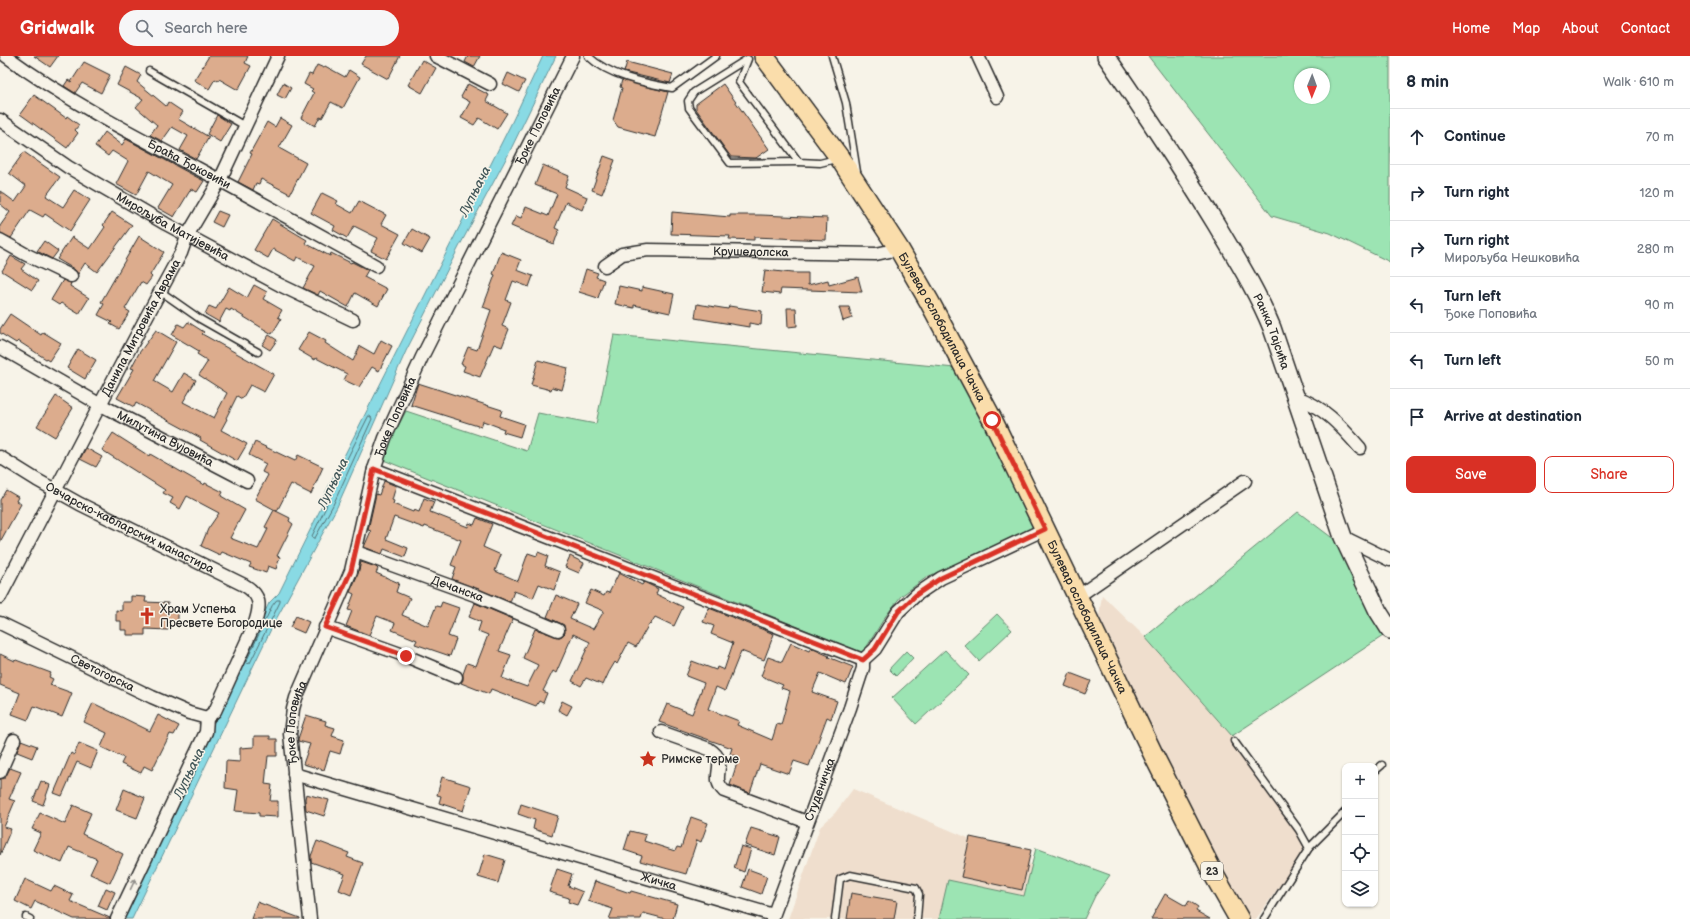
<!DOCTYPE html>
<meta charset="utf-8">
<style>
:root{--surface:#fff;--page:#f6f6f7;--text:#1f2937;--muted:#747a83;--line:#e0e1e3;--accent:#d93025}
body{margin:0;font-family:"Balsamiq Sans",sans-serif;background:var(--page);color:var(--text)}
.controls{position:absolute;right:12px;bottom:12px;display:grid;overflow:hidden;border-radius:8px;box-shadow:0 1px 3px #0004}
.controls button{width:36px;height:36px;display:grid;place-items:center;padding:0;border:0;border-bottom:1px solid var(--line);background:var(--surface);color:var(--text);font:20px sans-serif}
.compass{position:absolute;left:1294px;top:12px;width:36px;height:36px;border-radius:50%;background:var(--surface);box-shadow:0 1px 3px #0004;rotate:181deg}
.stop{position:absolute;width:12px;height:12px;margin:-9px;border:3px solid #d93025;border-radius:50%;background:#fff}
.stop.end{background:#d93025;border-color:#fff;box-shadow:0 1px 4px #0008}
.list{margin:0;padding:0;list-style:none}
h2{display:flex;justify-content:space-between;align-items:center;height:52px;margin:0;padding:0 16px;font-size:17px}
h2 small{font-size:13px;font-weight:400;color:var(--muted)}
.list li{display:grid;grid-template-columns:26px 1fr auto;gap:12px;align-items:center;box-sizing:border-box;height:56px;padding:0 16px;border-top:1px solid var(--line)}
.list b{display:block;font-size:15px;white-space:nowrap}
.list p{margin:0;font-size:13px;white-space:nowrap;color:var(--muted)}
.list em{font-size:13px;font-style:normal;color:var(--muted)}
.actions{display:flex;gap:8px;padding:12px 16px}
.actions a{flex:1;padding:9px 0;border:1px solid var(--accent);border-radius:8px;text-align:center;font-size:14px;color:var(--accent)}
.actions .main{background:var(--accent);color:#fff}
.icon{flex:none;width:22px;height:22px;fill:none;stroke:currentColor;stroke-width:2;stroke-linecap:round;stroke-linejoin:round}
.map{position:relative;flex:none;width:1390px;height:863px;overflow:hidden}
header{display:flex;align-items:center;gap:24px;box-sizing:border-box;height:56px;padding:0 20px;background:var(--accent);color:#fff}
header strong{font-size:19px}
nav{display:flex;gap:22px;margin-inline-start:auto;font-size:14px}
.search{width:280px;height:36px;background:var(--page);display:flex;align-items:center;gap:10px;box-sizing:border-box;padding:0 14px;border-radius:22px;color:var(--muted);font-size:15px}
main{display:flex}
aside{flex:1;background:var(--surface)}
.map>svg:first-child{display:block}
.built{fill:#efdecd}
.green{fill:#9ce4b3;stroke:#64886f;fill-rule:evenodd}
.water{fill:#89dae4;stroke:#63949a}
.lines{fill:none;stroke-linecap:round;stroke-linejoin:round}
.shore{stroke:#517175;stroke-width:1}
.building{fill:#dcac8d;stroke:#2b2b2b}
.lane-casing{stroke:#2b2b2b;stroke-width:9}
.street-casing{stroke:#2b2b2b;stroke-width:15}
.secondary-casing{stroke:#2b2b2b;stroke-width:20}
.primary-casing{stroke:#2b2b2b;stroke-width:22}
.lane{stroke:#f7f3e8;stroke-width:6}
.street{stroke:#f7f3e8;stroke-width:12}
.secondary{stroke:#f7f3e8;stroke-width:17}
.primary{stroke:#faddab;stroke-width:19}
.oneway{stroke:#918f8a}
.route{stroke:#d93025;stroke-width:5}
.labels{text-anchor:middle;stroke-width:3;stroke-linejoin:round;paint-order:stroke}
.shield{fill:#f7f3e8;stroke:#686764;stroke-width:1}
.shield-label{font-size:11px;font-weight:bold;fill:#2b2b2b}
.street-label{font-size:12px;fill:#2b2b2b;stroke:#f7f3e8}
.poi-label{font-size:12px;fill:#2b2b2b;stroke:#f7f3e8;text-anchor:start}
.water-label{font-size:13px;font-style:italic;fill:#425759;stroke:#f7f3e8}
</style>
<header>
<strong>Gridwalk</strong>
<div class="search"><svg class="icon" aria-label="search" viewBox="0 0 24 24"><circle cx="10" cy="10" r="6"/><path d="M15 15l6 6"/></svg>Search here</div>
<nav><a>Home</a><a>Map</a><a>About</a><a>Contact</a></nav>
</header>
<main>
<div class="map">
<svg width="1390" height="863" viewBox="0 0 1390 863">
<rect width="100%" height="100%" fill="#f7f3e8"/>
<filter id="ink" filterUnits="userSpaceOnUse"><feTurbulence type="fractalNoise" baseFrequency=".025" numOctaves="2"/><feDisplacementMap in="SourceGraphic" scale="8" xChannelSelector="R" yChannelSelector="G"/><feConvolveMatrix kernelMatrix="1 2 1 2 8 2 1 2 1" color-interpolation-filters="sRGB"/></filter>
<g filter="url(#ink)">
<g class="built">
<polygon points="1102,539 1145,581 1232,680 1309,789 1256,863 1249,863 1168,708 1099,560"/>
<polygon points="853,733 1032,809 1024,840 948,824 939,863 788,863 820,771 835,757"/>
</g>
<g class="green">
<path d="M1148,0H1390V206L1330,177L1272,160ZM1300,18H1324V42H1300Z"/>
<polygon points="614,279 955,312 1036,472 927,521 901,540 885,561 863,597 381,403 406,355 527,395 538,357 596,368"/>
<polygon points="1298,456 1335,484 1383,580 1232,680 1145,581"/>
<polygon points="997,558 1012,574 979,605 964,589"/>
<polygon points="945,594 969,619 916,668 892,642"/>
<polygon points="906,595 913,602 896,620 889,613"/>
<polygon points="1036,792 1110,819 1095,840 1084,863 939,863 948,824 1024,840"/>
</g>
<polygon class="water" points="543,0 556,0 509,97 459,191 406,295 337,451 273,569 132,863 121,863 176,749 269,547 279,537 322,450 324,440 512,66"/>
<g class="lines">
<g class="shore">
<polygon points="369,360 371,361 372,363 333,449 315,482 313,482 312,480 326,451 328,441"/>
<polygon points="277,544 280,544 280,546 250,607 247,608 246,606 272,550"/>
</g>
</g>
<g class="building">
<polygon points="34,0 58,0 50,11"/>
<polygon points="209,0 248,0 245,7 251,10 238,34 219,23 218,25 215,23 209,33 194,24"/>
<polygon points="366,0 400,0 388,23 361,8"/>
<polygon points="468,0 480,0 474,11 465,6"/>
<polygon points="422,4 436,12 422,37 408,29"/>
<polygon points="84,6 110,19 101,37 82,27 75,37 64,30 68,24 71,26"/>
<polygon points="627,6 673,18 670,27 624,16"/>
<polygon points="317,9 324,12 325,10 345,21 349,14 360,21 343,52 331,46 322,62 320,61 315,70 301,62 314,37 311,35 313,33 304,28 309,18 312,19"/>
<polygon points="126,11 141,19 137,26 166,50 168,46 183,56 178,63 209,81 196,103 180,94 188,80 172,71 162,85 150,79 157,69 136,51 143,43 117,29"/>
<polygon points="508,17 525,25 519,36 503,28"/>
<polygon points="622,24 668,36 655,81 618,71 613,64 622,32 620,31"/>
<polygon points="283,27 291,32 285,43 277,39"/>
<polygon points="468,28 489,39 486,45 507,57 497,73 479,62 474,69 461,62 470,46 461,41"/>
<polygon points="723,28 769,93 756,102 731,101 696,53 696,48"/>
<polygon points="34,39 66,62 67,60 79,69 75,74 78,77 67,92 20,58"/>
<polygon points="217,59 231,68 220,86 207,78"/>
<polygon points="280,62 292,69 279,92 306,107 290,138 261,123 259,128 256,127 253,134 238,126 252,98 250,97 267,66 275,71"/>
<polygon points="105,76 122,89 126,83 204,125 197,136 191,133 174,161 158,152 172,129 149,115 136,139 116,128 128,105 112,95 108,100 95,90"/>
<polygon points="24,96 60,121 46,140 63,151 74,134 90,144 70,175 45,158 43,161 30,154 11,182 0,177 0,170 10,156 0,148 0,135 15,146 26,130 9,117"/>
<polygon points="604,100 615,104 602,138 592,134"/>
<polygon points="543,109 569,120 565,131 587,141 582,154 566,146 555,172 559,174 554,188 511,170 516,160 521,162 526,151 548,160 557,138 535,129"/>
<polygon points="322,137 338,145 336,148 352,157 359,145 386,159 381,168 400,178 386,203 371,195 378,182 354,170 347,182 333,174 335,170 311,157"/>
<polygon points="218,155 228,159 222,171 212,166"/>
<polygon points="112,156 132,169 97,216 85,207 78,218 74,213 57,203 72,181 90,193 105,171 103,169"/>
<polygon points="672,156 730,161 730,159 761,159 827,162 826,184 754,181 754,184 729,183 730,180 671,178"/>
<polygon points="272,163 307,184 305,187 330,200 331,197 351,207 352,206 368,214 364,221 387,233 378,250 355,237 348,251 320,235 318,239 303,232 315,210 297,201 295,205 273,193 268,202 254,194"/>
<polygon points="412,173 430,183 422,197 404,187"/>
<polygon points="139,180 164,196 150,219 152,221 146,229 141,226 125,253 130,256 119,273 110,268 112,266 98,259 104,248 101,246"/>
<polygon points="44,185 58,195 52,203 37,195"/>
<polygon points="501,196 521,204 517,214 533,220 529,231 513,225 506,244 511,246 502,270 509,273 502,291 494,288 480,321 463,315 465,310 461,308 468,291 477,294 491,254 483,251 495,219 493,218"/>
<polygon points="11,200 25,208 21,213 38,225 32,234 2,215"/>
<polygon points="586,213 598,217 596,221 604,224 598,242 579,236"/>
<polygon points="765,214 792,217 808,217 808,229 828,224 829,229 858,221 862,236 781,233 780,238 762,236"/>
<polygon points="63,224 71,227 70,230 89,242 79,258 61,247 59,249 51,244"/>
<polygon points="254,229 267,236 263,243 282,254 278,261 281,263 272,278 231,253 230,255 226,253 219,266 205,258 209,250 216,253 229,231 247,242"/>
<polygon points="619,230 642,235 642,231 674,238 670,257 634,249 634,252 615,248"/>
<polygon points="697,248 728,253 729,250 762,255 761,269 749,267 749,271 695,262"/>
<polygon points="839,251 849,251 852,262 843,265"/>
<polygon points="787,252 796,252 797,270 788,271"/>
<polygon points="10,258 41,279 43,276 61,287 49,305 18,285 16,287 0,277 0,273"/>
<polygon points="188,266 204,276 202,278 274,318 264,336 250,329 242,343 237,340 226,362 227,363 221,374 247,388 237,405 200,384 201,382 136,347 134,351 117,342 134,313 131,312 139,297 156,274 176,286 154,325 173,336 184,317 196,324 183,346 214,362 227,337 199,319 208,305 197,298 199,295 172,279 178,268 184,271"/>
<polygon points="309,276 326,285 325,287 353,305 360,290 374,298 381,284 392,290 379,315 372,311 359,331 344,324 347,318 316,302 315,304 298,294"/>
<polygon points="269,279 277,284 270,294 262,289"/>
<polygon points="78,293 96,304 85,323 67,312"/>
<polygon points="538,304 568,312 562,334 552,331 551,334 531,329"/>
<polygon points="418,327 502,354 500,360 524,368 520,381 503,376 504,373 483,365 481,371 411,349"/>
<polygon points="56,340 73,352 55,381 37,370"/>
<polygon points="113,377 149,400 150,398 204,429 205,427 223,436 221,440 245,454 230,482 258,493 268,473 265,471 274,454 290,462 289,465 293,468 277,500 280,501 276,513 268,510 266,517 249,511 251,508 222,496 220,499 201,490 208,473 219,457 187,440 180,453 170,447 173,442 163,437 165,434 102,394"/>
<polygon points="255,386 295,405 298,399 323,411 311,438 291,428 277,455 255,443 268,419 262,416 266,408 249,399"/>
<polygon points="86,392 102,401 96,411 80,403"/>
<polygon points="384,425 396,430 392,444 394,445 393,448 413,456 414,454 419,456 424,442 434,446 430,456 468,471 469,467 474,469 477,462 492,468 483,491 501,499 495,515 518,525 528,497 537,500 538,496 548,500 545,510 560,516 554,534 539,528 533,542 514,535 510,546 452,523 456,511 451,509 461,484 425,470 424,472 394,461 386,483 408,492 405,501 384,493 382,498 364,491 371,475 368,474 376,438 379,439"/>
<polygon points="6,434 18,441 16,445 21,448 0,486 0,444"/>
<polygon points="570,500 584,507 579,517 565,511"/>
<polygon points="361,506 376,511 378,513 376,517 399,527 396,536 410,542 402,559 428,570 436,550 440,551 442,546 459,552 448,580 456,583 450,600 415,588 417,584 392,574 395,567 377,560 369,579 346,570 352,555 348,554 354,538 350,536 358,518"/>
<polygon points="619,517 642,529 644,526 658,533 656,538 683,551 674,570 655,561 650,569 649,568 636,591 628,587 617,608 615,606 609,616 603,629 586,622 581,630 572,625 590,586 573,578 556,617 553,615 543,635 547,637 543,647 539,645 536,650 491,633 489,638 461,627 463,624 463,618 467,607 476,610 488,579 478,575 481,566 469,561 475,547 513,563 499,595 511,599 502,622 527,631 538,609 523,602 535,573 559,581 562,580 565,577 564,569 547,561 556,539 577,548 570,563 593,573 604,555 585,547 591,534 604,540 606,536 609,537"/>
<polygon points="131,540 146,541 145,546 168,547 168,552 178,552 178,568 168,568 168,574 145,573 145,579 127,579 127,574 121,574 121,565 116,565 116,554 122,555 122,546 131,546"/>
<polygon points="709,552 774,578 764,604 741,595 725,635 716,631 708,653 739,665 737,669 772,684 777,668 781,669 790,635 781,632 783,629 761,620 768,601 782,606 791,587 809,595 811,592 829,600 828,601 853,611 846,628 820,617 812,636 837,645 831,663 827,661 809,710 794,705 789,718 760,708 750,737 730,729 739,701 730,698 732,692 659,666 667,648 692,658 704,627 686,620 692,605 716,614 717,611 724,614 733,587 711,578 714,570 703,566"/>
<polygon points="296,560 309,566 304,577 290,571"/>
<polygon points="0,598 15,605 16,604 51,617 49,621 53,623 50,629 72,637 62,661 34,650 28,664 12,658 20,637 0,629"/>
<polygon points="1070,617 1091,625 1085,638 1065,630"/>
<polygon points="562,645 572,650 567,659 558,654"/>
<polygon points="93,647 150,675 158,659 179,670 174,679 170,678 152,714 144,710 141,717 121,708 124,702 101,691 107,677 84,666"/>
<polygon points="306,659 326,665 325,669 335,672 332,680 344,684 340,698 330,695 324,714 303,708 310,688 298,685 298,683"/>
<polygon points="254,680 270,680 270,683 277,683 277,700 268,700 265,728 272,729 270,745 278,745 278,761 259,760 259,757 235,755 238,734 225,732 226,705 240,706 240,692 254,691"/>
<polygon points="21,684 37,690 32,702 17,696"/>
<polygon points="79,687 98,695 91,712 77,706 62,740 54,737 71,697 74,699"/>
<polygon points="10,712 21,716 9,743 15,745 4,771 11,773 0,799 0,723 5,722"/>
<polygon points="442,721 471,730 463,755 439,747 441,740 437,739"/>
<polygon points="41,725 50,729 43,749 33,745"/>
<polygon points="124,733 145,742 137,762 116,754"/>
<polygon points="306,738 329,744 324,760 306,754 305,743"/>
<polygon points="521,748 558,760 552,779 533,773 535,764 518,758"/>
<polygon points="73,749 91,757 82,778 123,798 110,827 90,818 97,803 69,791 62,807 33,794 41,777 32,773 40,757 65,768"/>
<polygon points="691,761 708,767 701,786 697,784 686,818 640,805 642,800 624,794 630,775 646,779 644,785 675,795 677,791 681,792"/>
<polygon points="751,772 780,781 775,799 745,789"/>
<polygon points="970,781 1031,794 1022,834 961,821"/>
<polygon points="317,785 349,797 347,801 363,807 351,839 339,834 345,818 311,806 311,800"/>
<polygon points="741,790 751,793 744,816 734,812"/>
<polygon points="485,798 505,804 498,827 478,821"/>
<polygon points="557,813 572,818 568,830 583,836 577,849 568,846 569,842 549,836"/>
<polygon points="748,813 767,820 761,838 742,831"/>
<polygon points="25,823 51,835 54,830 73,839 70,845 110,862 110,863 74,863 35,845 31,853 15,845"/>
<polygon points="595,825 630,837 631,835 677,848 673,863 666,863 643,857 641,863 609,863 613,853 588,845"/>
<polygon points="106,832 115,836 107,854 98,850"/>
<polygon points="851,837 897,845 894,863 847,863"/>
<polygon points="1165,838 1186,850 1189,845 1198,851 1196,855 1210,863 1151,863"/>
<polygon points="257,846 300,862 300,863 251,863"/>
</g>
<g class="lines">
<g class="lane-casing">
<g id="lane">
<path d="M588,0C609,20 644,27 672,32L716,0"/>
<polyline points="832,0 846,47 857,116"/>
<polyline points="747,3 694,36 688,45 689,52 730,107 799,106"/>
<polyline points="748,3 739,26 799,106 820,107 836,103"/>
<polyline points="149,15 245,70"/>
<polyline points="160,235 200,263 258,296"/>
<polyline points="1234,685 1299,774 1309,792"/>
<polyline points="1375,715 1382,709"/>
<polyline points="26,861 30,863"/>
<polyline points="835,863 840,823 850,819 916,832 919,838 917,863"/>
<polyline points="1264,863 1309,792 1345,756"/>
</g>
</g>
<g class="street-casing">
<g id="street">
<path id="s1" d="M6,0C66,44 132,78 197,112C257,144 316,177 376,210"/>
<polyline points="436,0 490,28"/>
<polyline points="978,0 997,41"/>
<path id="s2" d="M0,64L68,111L166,168L280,229L353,264"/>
<polyline points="0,184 25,198 71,220"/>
<path id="s3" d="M605,210L622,198L648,194L876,198L899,193"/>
<path id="s4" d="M0,291L99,348L247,425"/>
<path d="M1294,340C1324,351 1339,368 1360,392"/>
<path id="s5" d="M0,401L37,424L80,448L244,529C261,539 261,549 255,567L215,655L207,662"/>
<polyline points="374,413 863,604"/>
<polyline points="1343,481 1390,504"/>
<path id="s6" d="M356,496L475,539L558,574"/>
<path id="s7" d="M0,541C60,426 119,310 181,197L187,180L220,124L278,0"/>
<polyline points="1077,541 1245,425"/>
<path id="s8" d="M0,567L152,641L189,657L207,662"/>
<polyline points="325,571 406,600 456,621"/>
<polyline points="863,604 875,593 898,556 916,539 941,522 1045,473"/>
<path d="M661,676L709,693C731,707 708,720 724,735L807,766"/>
<polyline points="0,716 14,684"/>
<path id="s9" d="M294,718L773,859"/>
<polyline points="117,863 206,676 207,662"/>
<path id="s10" d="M310,863L290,678L293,653L296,642L351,515L374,413L385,382L422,301L573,0"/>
<path id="s11" d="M772,863L850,652L863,612V604"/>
</g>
</g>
<g class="secondary-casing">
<g id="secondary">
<path id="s12" d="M1106,0C1144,55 1181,111 1216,168C1236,202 1257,235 1272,272L1343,481L1378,555L1390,574"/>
</g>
</g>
<g class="primary-casing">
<g id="primary">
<path id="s13" d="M764,0L839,101L899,193L929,245L992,363L1155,702L1214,819L1239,863"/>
</g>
</g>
<use href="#lane" class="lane"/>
<use href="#street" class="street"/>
<use href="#secondary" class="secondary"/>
<use href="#primary" class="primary"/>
</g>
<defs><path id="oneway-shaft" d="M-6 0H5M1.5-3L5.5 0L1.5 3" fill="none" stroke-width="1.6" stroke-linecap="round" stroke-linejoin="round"/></defs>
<use class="oneway" href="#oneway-shaft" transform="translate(133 828) rotate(-65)"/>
</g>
<g class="lines" filter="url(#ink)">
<polyline class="route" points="406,600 325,571 351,515 374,413 863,604 875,593 898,556 916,539 941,522 1045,473 992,364"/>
</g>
<defs>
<g id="church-bare" transform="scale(1.38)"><path d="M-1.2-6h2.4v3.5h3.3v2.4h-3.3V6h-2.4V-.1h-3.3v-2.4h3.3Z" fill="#c8321e" stroke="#f7f3e8" stroke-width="2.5" paint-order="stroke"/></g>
<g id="sight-bare" transform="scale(1.38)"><path d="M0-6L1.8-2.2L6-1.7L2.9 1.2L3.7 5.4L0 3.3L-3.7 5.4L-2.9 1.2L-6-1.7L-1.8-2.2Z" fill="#c8321e" stroke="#f7f3e8" stroke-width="2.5" paint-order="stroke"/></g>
</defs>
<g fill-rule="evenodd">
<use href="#church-bare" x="147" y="560"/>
<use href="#sight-bare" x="648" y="703"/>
</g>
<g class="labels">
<rect class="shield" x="1201" y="806" width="22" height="18" rx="3"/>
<g class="shield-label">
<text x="1212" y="819">23</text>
</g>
<g class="street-label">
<text dy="4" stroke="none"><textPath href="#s10" startOffset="846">Ђоке Поповића</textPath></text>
<text dy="4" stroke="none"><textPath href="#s1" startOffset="213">Браћа Ђоковићи</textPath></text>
<text dy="4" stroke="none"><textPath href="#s2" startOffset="203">Мирољуба Матијевића</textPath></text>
<text dy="4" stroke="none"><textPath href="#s3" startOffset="150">Крушедолска</textPath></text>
<text dy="4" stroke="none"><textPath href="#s7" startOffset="304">Данила Митровића Аврама</textPath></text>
<text dy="4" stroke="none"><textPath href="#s13" startOffset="325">Булевар ослободилаца Чачка</textPath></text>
<text dy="4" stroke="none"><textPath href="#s12" startOffset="322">Ранка Тајсића</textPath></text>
<text dy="4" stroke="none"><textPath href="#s10" startOffset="522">Ђоке Поповића</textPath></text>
<text dy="4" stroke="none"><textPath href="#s4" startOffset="189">Милутина Вујовића</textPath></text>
<text dy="4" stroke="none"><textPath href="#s5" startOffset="148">Овчарско-кабларских манастира</textPath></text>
<text dy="4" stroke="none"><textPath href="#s6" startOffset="108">Дечанска</textPath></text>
<text dy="4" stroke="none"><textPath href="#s13" startOffset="649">Булевар ослободилаца Чачка</textPath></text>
<text dy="4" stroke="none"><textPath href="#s8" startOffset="114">Светогорска</textPath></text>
<text dy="4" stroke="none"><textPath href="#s10" startOffset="198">Ђоке Поповића</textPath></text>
<text dy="4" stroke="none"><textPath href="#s11" startOffset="138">Студеничка</textPath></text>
<text dy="4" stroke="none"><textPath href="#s9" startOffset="380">Жичка</textPath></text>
</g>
<g class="poi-label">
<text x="160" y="557">Храм Успења<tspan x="160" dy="14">Пресвете Богородице</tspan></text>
<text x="661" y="707">Римске терме</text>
</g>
<g class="water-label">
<text transform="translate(474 135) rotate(-63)" y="5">Лупњача</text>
<text transform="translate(332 427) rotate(-64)" y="5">Лупњача</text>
<text transform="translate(188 717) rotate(-64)" y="5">Лупњача</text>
</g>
</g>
</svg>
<div class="controls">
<button>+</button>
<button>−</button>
<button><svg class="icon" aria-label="locate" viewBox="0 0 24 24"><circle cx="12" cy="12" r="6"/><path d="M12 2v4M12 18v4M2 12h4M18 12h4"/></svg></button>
<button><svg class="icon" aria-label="layers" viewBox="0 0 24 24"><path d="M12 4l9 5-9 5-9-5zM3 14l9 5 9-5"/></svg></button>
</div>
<svg class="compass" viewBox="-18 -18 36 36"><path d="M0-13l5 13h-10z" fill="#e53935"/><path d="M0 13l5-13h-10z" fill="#747a83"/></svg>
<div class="stop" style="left:992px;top:364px"></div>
<div class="stop end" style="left:406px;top:600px"></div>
</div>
<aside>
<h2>8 min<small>Walk · 610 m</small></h2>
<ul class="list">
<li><svg class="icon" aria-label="ahead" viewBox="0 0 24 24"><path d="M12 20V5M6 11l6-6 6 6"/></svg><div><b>Continue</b></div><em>70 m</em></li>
<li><svg class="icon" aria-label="right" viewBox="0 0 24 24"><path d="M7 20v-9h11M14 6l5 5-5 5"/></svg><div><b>Turn right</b></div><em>120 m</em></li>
<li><svg class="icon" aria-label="right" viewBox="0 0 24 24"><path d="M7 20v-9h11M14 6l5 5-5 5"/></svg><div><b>Turn right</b><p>Мирољуба Нешковића</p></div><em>280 m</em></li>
<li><svg class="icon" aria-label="left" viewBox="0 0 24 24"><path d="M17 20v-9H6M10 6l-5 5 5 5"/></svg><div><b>Turn left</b><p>Ђоке Поповића</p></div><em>90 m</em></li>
<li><svg class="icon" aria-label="left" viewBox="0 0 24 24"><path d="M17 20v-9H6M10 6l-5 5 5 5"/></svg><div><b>Turn left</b></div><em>50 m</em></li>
<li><svg class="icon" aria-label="arrive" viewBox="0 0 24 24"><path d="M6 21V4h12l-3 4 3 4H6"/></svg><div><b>Arrive at destination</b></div></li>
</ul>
<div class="actions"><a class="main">Save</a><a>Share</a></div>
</aside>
</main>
